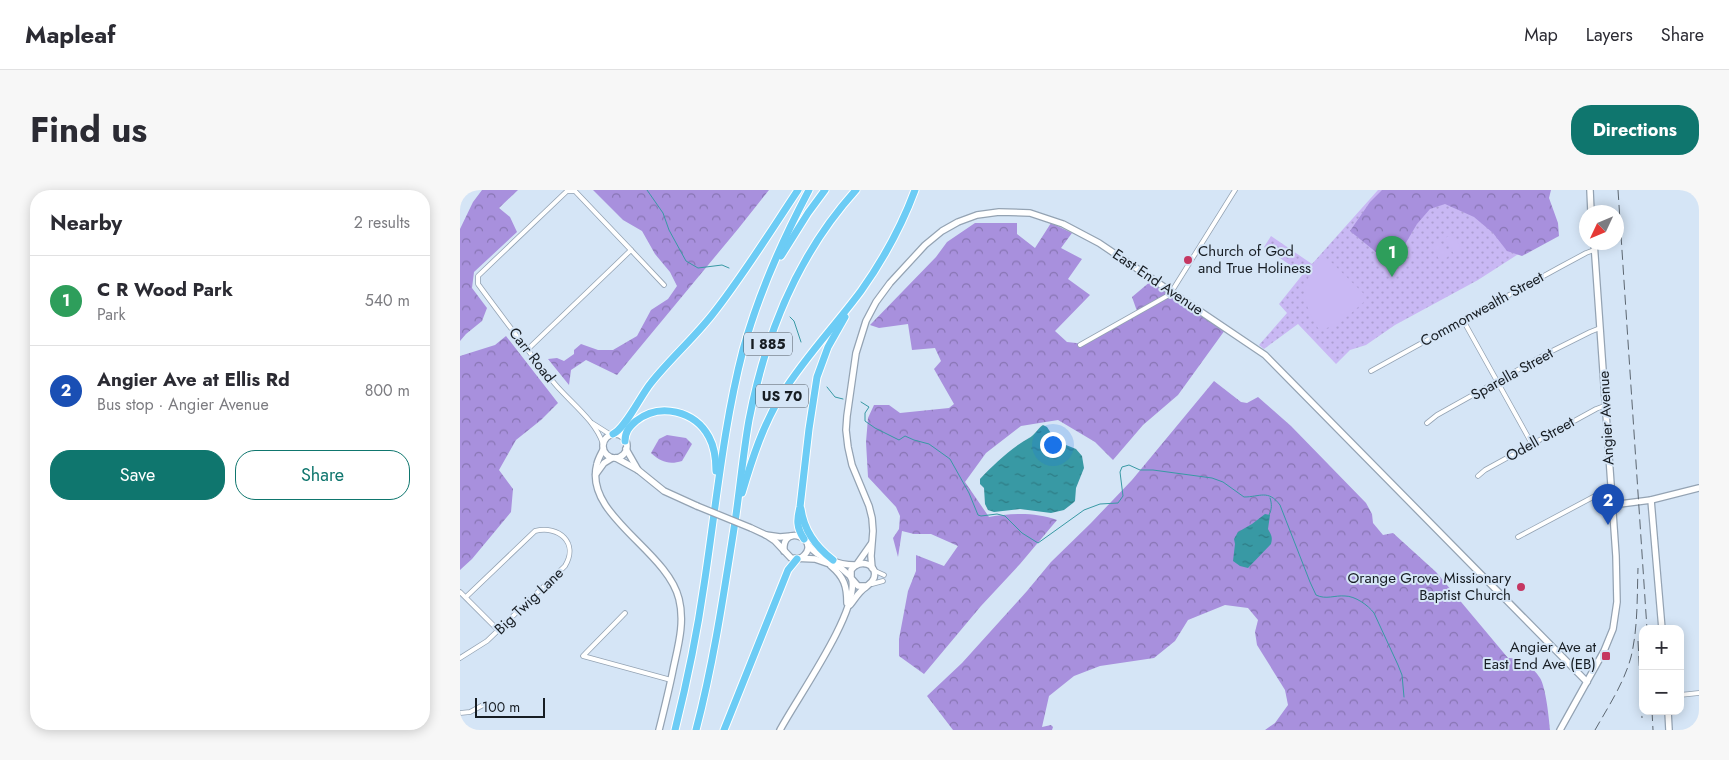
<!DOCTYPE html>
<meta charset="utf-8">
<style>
:root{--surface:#fff;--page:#f7f7f7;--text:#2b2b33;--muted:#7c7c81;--line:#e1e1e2;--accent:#0f766e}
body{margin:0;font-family:Jost,sans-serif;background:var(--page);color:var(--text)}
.controls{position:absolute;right:15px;bottom:15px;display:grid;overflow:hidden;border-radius:10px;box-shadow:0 2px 12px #0003}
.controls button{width:45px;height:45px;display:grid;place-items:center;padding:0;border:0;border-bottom:1px solid var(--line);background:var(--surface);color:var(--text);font:25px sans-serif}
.compass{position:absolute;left:1119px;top:15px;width:45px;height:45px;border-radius:50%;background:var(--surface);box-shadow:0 2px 12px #0003;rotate:226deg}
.scale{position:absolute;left:15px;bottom:12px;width:70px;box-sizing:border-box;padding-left:5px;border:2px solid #171d23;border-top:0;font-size:14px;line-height:18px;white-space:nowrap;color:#171d23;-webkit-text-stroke:4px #d5e5f6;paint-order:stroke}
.you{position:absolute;left:592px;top:254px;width:18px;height:18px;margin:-12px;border:4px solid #fff;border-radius:50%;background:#1a73e8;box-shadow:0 0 0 8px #1a73e833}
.badge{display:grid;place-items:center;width:32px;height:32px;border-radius:50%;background:var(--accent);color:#fff;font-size:16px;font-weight:700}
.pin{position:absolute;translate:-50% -41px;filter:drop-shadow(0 1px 2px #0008)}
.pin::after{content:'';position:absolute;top:26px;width:18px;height:15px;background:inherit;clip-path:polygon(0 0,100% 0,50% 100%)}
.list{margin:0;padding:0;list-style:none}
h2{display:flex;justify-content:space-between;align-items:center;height:65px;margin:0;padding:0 20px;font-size:21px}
h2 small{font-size:16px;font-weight:400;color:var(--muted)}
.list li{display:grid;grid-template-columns:32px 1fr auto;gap:15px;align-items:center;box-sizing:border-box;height:90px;padding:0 20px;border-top:1px solid var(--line)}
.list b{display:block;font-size:19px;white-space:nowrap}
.list p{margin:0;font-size:16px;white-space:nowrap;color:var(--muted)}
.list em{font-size:16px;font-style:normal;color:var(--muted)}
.actions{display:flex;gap:10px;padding:15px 20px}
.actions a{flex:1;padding:11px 0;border:1px solid var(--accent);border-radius:20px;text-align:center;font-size:18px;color:var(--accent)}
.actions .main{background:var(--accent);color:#fff}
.map{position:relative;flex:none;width:1239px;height:540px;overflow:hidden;border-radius:20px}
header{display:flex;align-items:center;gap:30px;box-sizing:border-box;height:70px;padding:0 25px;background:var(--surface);border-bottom:1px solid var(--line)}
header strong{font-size:24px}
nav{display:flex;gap:28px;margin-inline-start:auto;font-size:18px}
.intro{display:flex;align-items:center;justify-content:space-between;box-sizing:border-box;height:120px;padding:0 30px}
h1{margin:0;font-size:35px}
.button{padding:12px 22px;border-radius:20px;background:var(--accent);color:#fff;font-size:18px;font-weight:700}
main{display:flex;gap:30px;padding:0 30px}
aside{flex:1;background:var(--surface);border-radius:20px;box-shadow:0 2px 12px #0003}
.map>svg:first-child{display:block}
.green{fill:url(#green-dots)}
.forest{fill:url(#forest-crowns)}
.pitch{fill:#c9b8f4}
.water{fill:url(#water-ripples)}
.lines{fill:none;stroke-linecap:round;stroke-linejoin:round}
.stream{stroke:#3899a4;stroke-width:1}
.street-casing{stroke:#94a3b3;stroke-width:5.5}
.secondary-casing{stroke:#94a3b3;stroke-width:8}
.highway-casing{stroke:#fff;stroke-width:9}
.street{stroke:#fff;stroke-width:4}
.secondary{stroke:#fff;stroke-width:5.5}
.highway{stroke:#6cccf5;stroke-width:7}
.rail{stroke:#5c6670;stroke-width:1;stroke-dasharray:10 5;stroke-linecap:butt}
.secondary-bridge-casing{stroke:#94a3b3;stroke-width:8;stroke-linecap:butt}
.secondary-bridge{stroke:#fff;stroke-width:5.5}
.poi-dot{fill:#c53762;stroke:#d5e5f6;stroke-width:2}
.labels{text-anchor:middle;stroke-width:4;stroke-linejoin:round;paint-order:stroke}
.shield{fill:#d5e5f6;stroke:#505962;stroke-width:1}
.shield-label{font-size:14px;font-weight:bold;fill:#171d23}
.poi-label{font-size:15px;fill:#171d23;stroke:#d5e5f6;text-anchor:end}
.street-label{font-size:15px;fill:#171d23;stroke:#d5e5f6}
</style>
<header>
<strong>Mapleaf</strong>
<nav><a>Map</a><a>Layers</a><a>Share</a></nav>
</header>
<div class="intro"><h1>Find us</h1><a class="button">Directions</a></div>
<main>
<aside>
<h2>Nearby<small>2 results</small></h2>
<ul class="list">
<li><span class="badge" style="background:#2e9e5b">1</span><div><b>C R Wood Park</b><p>Park</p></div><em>540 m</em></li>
<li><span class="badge" style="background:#1a4fb4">2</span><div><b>Angier Ave at Ellis Rd</b><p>Bus stop · Angier Avenue</p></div><em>800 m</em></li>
</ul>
<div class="actions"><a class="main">Save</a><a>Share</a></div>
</aside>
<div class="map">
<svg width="1239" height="540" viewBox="0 0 1239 540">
<defs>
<pattern id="green-dots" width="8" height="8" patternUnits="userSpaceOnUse" patternTransform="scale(1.25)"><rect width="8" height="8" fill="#c9b8f4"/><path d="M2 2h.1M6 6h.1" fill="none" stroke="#ac9ed1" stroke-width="1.8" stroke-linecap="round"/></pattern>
<pattern id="forest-crowns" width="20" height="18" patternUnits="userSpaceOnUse" patternTransform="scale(1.25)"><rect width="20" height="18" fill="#a890dd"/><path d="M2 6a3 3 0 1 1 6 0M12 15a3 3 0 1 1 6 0" fill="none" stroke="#8875b3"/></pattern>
<pattern id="water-ripples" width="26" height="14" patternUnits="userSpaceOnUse" patternTransform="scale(1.25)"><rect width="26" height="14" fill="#3899a4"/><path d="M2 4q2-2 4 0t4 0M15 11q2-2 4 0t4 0" fill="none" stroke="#2e7c85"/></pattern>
</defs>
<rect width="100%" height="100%" fill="#d5e5f6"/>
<polygon class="green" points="918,0 1082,0 1088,45 1018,90 935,135 906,155 890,160 876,174 838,134 804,159 799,155 827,123 819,114 843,84 804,57 811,46 852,74"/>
<g class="forest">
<polygon points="22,0 58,0 39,18 50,27 57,42 14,82 12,98 27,118 22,131 6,144 0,151 0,39 13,12"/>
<polygon points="133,0 309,0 278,39 157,185 126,170 111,180 109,195 88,169 97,168 104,171 114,164 114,160 121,154 138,160 153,160 177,146 191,120 208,109 217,96 210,82 195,64 182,41 163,30"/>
<polygon points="922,0 1091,0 1089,8 1098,33 1099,46 1062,66 1047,61 1033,43 1014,27 985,14 970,19 957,34 944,56 927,71 890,41 910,12"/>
<path d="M515,33H557V44L575,58L591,33L612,43L601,58L622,69L608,89L630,105L595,141L607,152L625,154L678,124L672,107L691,91L765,140L718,205L683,235L653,270L635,252L598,230L561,236L526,263L505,292L529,327C551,323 576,322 597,330L560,374L521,416L464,484L439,466V449L448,401L456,381V365L484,376L498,356L471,344H454L442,341L438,367L433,348L439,339L440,326L436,317L408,287L406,252L408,228L414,215H429L440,223L489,218L494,214L474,179L481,171L475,158L452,160L448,134L419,138L410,135L476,67L487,52Z"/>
<polygon points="46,146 98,213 81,230 56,250 39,280 53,299 51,322 12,369 0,380 0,166 35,155"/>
<path d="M754,191L781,212L787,213L798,207L831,236L906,313L912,324L913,333L923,345L933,343L976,382L1048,468C1060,467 1074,478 1080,488C1086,498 1089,528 1090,540H805L815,533L828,515L825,500L797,455L795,442L798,430L788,418L765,415L728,430L715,451L694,468L640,476L614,486L589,506L582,537L591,535L593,537L592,540H493L467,506L502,473L567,401L591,372L631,333L672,290Z"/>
<path d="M207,245L226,248L232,254L222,271C209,275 201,272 191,263L199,249Z"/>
</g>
<g class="pitch">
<polygon points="993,44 1002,60 994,64 985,48"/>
<polygon points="980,51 988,67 980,71 972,55"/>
<path d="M862,68L868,69L905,105V111L881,132L860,141C842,115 838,93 862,68Z"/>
</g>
<g class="water">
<path d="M583,235L587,237L596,251L616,259L622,266L624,278L616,298L615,311L613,313L604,320L591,323L560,319L534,322L528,320L525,314L524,298L520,294V289C534,274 551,258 569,248C574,246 578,238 583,235Z"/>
<path d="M805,324L810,325L808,339C811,345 813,347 811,354L788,378L780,376L773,371L775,354L774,349L778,342L792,334Z"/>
</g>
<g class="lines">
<g class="stream">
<polyline points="187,0 203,23 209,40 226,71 238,78 262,75 269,78"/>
<polyline points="330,127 334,131 341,152"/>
<polyline points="367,197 375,207 383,209"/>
<path d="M401,212L409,217L405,223V231L415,238L439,250L445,246L454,250L469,254L490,269L509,303L518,325L521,326L537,324L545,326L562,343L578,353L624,320L640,314L658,313L663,306L660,282L662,277L669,275L680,280H693L752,288L763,292L784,307C800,307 808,299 820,315L850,392L856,405C866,410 875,405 885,406C895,406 908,415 914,423L938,475L942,485L944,507"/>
<path d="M809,325C812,319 812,314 810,308"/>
</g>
<g class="street-casing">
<g id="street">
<polyline points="171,60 204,95"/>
<polyline points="1003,130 1072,254"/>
<polyline points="620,155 707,106 712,101 775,0"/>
<path d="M67,160L171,60L115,1H107L18,86V94C43,128 68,162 95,194C111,213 135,230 143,254"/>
<polyline points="911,181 1100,77 1126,63 1134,60"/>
<polyline points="132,233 151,245"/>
<polyline points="967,233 977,225 1088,163 1130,142 1140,138"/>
<polyline points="1018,286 1025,280 1136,219 1144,216"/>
<polyline points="1058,347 1150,298"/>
<polyline points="413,380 424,385"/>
<polyline points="412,394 423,391"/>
<polyline points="0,402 38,440"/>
<polyline points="165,423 123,466 211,490"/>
<path d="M0,468L27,451L105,376C119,353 99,335 75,341L6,407"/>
<polyline points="1220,505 1239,503"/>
<polyline points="0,523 10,522 25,514"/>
</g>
</g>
<g class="secondary-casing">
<g id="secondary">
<polyline points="1130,0 1131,22"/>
<circle cx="155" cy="256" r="12"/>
<polyline points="166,259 178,280"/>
<path d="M143,260C141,264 138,269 137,274C123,325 207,360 219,409C225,433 218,456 213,480C209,500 204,520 199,540"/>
<polyline points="156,268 178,280 204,301 237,316"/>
<polyline points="136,284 144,273 152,268"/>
<polyline points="1191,310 1202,439"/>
<polyline points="1152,315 1191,310 1239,298"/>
<polyline points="291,338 306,345 315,351 331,368 355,369 381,378 390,386"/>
<polyline points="306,345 320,347 331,346"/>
<path d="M348,355C358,368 379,375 395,375"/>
<path d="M324,361C321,331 365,351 341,368"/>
<polyline points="397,374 411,354"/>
<path d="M371,376C384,387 387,396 387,413"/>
<polyline points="412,378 411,366 413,341 412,328 409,316 392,275 388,257 386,240 387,226 396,163 406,131 416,112 430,93 465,55 482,41 498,32 517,25 539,22 570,23 603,34 639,53 805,165 1127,492"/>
<path d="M390,415C395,409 399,401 406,397C409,394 412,393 414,388C418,374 400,368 391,380V388L398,396H406"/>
<polyline points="1208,521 1209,540"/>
<path d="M320,540C337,508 398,423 392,390"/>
<polyline points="1100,540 1144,461 1153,439 1157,412 1156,366 1134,52"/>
</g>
</g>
<g class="highway-casing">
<g id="highway">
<polyline points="321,66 348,23 365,0"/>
<path d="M153,244C165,239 181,205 191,193C210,169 233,149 252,125C283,86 310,42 338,0"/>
<path d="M165,251C165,242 169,237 176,231C200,212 235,221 249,247C255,258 256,270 256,281"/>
<path d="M282,303C292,269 303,235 322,204C345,167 375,136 401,101C423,70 442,35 455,0"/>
<path d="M341,319C344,341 356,357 373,370"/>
<path d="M344,349C336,337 337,329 340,317L349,239L357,187L368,157L385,127"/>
<path d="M215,540C227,492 237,444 244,395C256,317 263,237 283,160C298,105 322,51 349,0"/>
<path d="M236,540C254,471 264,402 275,332C280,298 283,264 289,230C305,146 338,64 396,0"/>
<polyline points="264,540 328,380 337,369"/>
</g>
</g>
<use href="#street" class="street"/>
<use href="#secondary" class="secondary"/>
<use href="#highway" class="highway"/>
<g class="rail">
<polyline points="1158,0 1187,439"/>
<polyline points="1178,451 1182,528"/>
<polyline points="1192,521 1193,540"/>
<path d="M1135,540C1148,517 1164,493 1171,467C1178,438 1177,407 1178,378"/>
</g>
<g class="secondary-bridge-casing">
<polyline id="secondary-bridge" points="237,316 291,338"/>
</g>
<use href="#secondary-bridge" class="secondary-bridge"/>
</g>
<g class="poi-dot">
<circle cx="728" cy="70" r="5"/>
<circle cx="1061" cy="397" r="5"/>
<rect x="1141" y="461" width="10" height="10" rx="2.5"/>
</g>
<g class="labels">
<g class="shield">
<rect x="284" y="142.5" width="48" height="23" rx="4"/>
<rect x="296" y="194.5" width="52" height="23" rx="4"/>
</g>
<g class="shield-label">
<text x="308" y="159">I 885</text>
<text x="322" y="211">US 70</text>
</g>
<g class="poi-label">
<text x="738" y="66" text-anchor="start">Church of God<tspan x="738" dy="17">and True Holiness</tspan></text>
<text x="1051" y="393">Orange Grove Missionary<tspan x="1051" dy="17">Baptist Church</tspan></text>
<text x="1136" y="462">Angier Ave at<tspan x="1136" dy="17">East End Ave (EB)</tspan></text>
</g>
<g class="street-label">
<text transform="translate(698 92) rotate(34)" y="5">East End Avenue</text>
<text transform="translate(1022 119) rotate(-29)" y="5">Commonwealth Street</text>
<text transform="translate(72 165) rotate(52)" y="5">Carr Road</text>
<text transform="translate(1052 184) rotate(-29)" y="5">Sparella Street</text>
<text transform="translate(1146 228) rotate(-93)" y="5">Angier Avenue</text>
<text transform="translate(1080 249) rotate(-29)" y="5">Odell Street</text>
<text transform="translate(69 411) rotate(-44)" y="5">Big Twig Lane</text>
</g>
</g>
</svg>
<div class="controls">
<button>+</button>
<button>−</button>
</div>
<svg class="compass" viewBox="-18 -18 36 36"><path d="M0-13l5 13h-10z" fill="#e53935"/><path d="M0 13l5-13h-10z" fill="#7c7c81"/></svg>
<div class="scale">100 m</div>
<div class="you"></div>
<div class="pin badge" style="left:932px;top:87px;background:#2e9e5b">1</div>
<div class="pin badge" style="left:1148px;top:335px;background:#1a4fb4">2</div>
</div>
</main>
